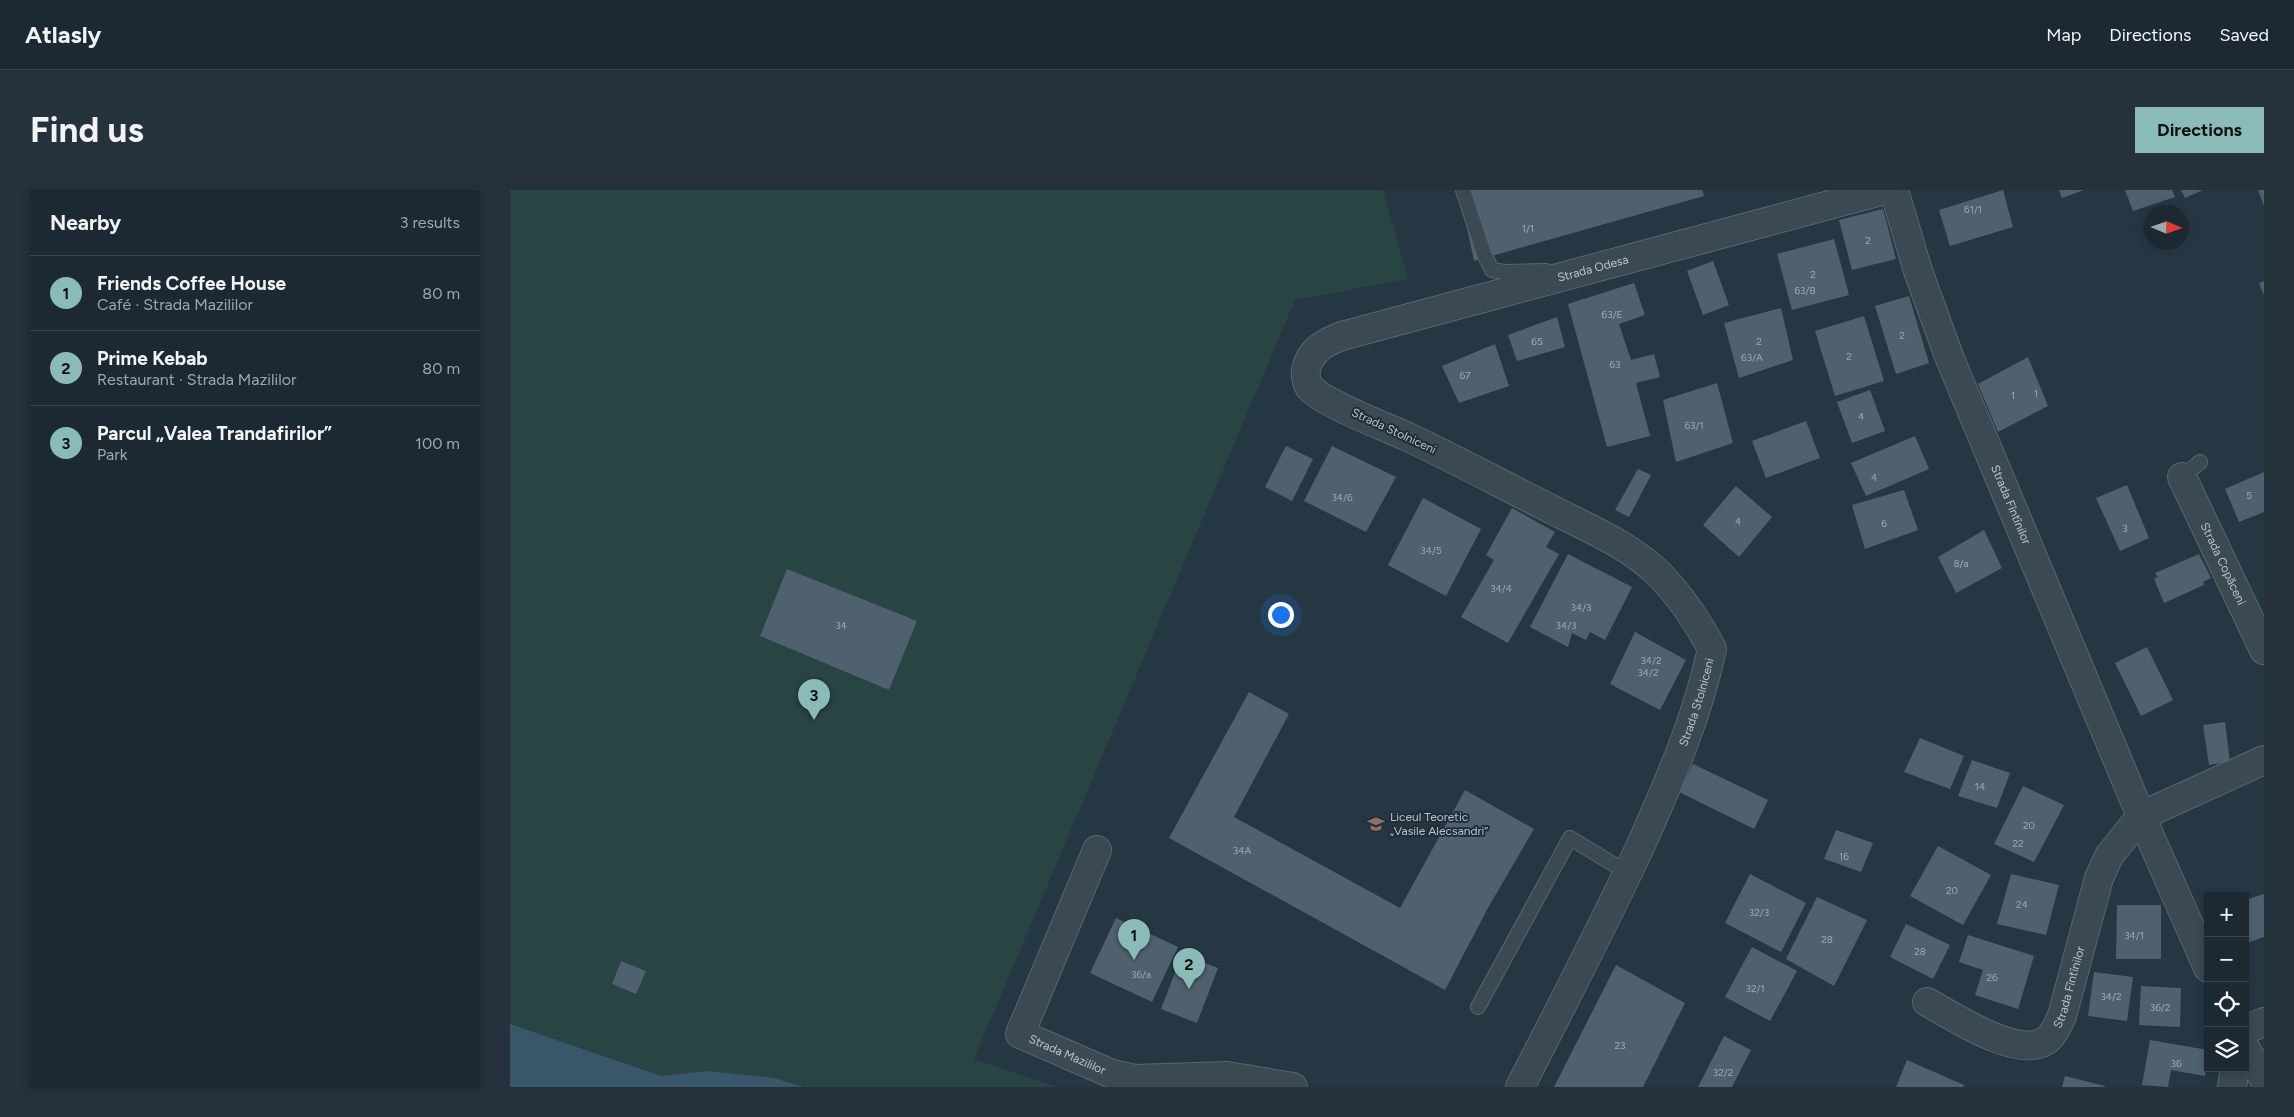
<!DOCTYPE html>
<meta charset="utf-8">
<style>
:root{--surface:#1c2933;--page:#25313b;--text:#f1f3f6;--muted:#a0a6ac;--line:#3a454e;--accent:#8bbbb9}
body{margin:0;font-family:Figtree,sans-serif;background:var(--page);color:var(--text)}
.controls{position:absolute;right:15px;bottom:15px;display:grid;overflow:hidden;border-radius:0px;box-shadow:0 2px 8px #0003}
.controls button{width:45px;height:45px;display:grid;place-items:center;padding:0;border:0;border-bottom:1px solid var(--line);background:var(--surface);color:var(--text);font:25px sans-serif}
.compass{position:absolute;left:1634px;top:15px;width:45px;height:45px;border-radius:50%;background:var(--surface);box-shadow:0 2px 8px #0003;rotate:92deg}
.you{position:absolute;left:770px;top:424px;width:18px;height:18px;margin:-12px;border:4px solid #fff;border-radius:50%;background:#1a73e8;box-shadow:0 0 0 8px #1a73e833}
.badge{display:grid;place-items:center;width:32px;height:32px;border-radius:50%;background:var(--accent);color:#111;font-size:16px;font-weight:700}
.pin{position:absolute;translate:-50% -41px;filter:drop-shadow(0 1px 2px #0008)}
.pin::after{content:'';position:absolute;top:26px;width:18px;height:15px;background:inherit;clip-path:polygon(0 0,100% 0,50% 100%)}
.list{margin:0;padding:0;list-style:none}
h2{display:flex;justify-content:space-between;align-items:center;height:65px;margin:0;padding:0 20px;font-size:21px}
h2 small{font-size:16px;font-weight:400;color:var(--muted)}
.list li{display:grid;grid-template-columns:32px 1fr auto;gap:15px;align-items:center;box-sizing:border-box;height:75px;padding:0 20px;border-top:1px solid var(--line)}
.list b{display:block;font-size:19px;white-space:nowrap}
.list p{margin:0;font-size:16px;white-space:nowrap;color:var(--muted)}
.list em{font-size:16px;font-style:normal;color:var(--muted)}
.icon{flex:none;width:28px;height:28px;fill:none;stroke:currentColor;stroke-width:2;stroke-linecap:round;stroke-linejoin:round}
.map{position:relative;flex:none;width:1754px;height:897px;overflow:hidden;border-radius:0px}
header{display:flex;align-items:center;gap:30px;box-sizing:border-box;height:70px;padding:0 25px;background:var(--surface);border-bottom:1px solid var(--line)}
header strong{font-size:24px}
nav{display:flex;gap:28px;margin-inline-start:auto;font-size:18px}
.intro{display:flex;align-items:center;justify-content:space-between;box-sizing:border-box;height:120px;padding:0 30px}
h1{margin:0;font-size:35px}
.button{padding:12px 22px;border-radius:0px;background:var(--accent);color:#111;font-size:18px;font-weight:700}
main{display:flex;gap:30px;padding:0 30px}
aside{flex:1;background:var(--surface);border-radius:0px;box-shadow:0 2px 8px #0003}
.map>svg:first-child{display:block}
.green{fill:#284443}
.water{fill:#3a566b}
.building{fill:#4f616f}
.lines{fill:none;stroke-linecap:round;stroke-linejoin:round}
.service-casing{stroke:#596670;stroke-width:16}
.minor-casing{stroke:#596670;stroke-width:30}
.service{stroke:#3b4953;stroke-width:14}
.minor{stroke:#3b4953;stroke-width:28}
.labels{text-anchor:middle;stroke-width:4;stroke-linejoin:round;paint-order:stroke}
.number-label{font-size:10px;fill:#9eaab6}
.street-label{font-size:12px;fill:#b8c3cd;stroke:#1f2e39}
.poi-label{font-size:12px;fill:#b8c3cd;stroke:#1f2e39;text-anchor:start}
</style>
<header>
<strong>Atlasly</strong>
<nav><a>Map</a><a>Directions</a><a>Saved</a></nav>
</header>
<div class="intro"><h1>Find us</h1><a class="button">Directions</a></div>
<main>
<aside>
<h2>Nearby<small>3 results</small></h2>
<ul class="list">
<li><span class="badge">1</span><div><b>Friends Coffee House</b><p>Café · Strada Mazililor</p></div><em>80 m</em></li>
<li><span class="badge">2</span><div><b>Prime Kebab</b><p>Restaurant · Strada Mazililor</p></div><em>80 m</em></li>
<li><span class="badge">3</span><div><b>Parcul „Valea Trandafirilor”</b><p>Park</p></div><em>100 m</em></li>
</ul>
</aside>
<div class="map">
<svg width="1754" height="897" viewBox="0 0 1754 897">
<rect width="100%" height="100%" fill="#263744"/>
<polygon class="green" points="0,0 873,0 898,89 785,110 464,869 547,897 0,897"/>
<polygon class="water" points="0,834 151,886 197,881 264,888 293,897 0,897"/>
<g class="building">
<polygon points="949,0 1192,0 1194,6 964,71"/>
<polygon points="1493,0 1503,37 1440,56 1429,20"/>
<polygon points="1549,0 1574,0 1552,8"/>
<polygon points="1615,0 1662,0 1665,7 1623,21"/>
<polygon points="1671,0 1693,0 1675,8"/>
<polygon points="1748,0 1754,0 1754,16"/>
<polygon points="1373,19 1386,69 1342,80 1329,30"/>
<polygon points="1324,49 1339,105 1282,120 1267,64"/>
<polygon points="1203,71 1219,115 1193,125 1177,81"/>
<polygon points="1754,91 1754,105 1749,93"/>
<polygon points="1124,93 1135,125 1109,134 1121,170 1144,164 1150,187 1126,193 1140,246 1097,257 1058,114"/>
<polygon points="1399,106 1419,173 1386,184 1365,116"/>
<polygon points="1271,118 1283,170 1229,188 1214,133"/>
<polygon points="1354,126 1374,191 1325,206 1305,141"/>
<polygon points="1047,127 1055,157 1007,171 998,145"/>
<polygon points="985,154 999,196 949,213 932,176"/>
<polygon points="1518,167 1538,216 1488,242 1468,194"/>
<polygon points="1207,193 1223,253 1166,272 1153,210"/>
<polygon points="1360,200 1375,241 1342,253 1327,212"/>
<polygon points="1296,231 1310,268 1256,288 1242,251"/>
<polygon points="1405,246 1419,279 1356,306 1341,273"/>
<polygon points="776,256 803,269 782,311 755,297"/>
<polygon points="822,256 886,287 856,342 794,311"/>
<polygon points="1128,279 1141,285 1119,327 1105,320"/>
<polygon points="1754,282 1754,322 1729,332 1715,299"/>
<polygon points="1617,295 1639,348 1610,361 1586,308"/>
<polygon points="1226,296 1262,327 1229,367 1193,335"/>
<polygon points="1394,300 1408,340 1355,359 1342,315"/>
<polygon points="913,308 971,339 936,406 878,375"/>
<polygon points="1002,318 1045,342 1036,357 1049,364 998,453 951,427 984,370 976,365"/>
<polygon points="1474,340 1492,378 1446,403 1428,367"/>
<polygon points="1058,364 1122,397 1095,450 1080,442 1076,450 1062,443 1058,457 1020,437"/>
<polygon points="1689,364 1701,388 1693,392 1694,395 1654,413 1644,389 1648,387 1645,383"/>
<polygon points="277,379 407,431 379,500 250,446"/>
<polygon points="1125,442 1176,470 1150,520 1100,494"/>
<polygon points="1637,457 1663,510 1631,526 1605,473"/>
<polygon points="739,502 779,524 724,627 890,718 955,600 1024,639 979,716 935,800 659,648"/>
<polygon points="1715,532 1720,572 1699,575 1693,535"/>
<polygon points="1410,548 1454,566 1440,599 1394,582"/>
<polygon points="1462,570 1500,583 1487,618 1448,606"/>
<polygon points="1183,574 1258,610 1244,639 1169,602"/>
<polygon points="1513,596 1554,615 1524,672 1484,654"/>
<polygon points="1326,640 1363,653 1351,682 1314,669"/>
<polygon points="1428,656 1481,685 1453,735 1400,706"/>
<polygon points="1240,684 1296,713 1271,762 1215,733"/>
<polygon points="1501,684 1549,695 1536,745 1487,734"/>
<polygon points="1754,704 1754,747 1737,753 1735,710"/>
<polygon points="1307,707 1357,730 1324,796 1276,769"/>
<polygon points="1607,715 1651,715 1651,769 1606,769"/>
<polygon points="606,728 668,757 642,812 580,783"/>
<polygon points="1396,734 1440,755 1423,789 1380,767"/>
<polygon points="1458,745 1524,766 1508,819 1465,805 1473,780 1449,772"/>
<polygon points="1242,757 1287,781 1260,831 1215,807"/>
<polygon points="672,764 708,778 687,833 651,819"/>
<polygon points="111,771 136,781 126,804 102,794"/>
<polygon points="1106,775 1175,813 1133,897 1044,897"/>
<polygon points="1584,782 1623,787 1617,831 1578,826"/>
<polygon points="1631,796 1671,798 1670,837 1629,835"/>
<polygon points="1214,846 1241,860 1222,897 1188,897"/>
<polygon points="1640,850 1698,860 1695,886 1661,880 1658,897 1632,895"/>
<polygon points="1397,870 1454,895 1453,897 1386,897"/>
<polygon points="1555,886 1595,896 1595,897 1552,897"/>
</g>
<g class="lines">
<g class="service-casing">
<g id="service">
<polyline points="953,0 974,64 982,80 995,82 1036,81"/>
<polyline points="1672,287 1690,272"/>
<polyline points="968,817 1060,648 1118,683"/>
</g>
</g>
<g class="minor-casing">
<g id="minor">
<path id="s1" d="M1384,0L1408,81L1440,169L1631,626L1698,778"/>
<path id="s2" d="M1672,287L1754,460"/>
<path id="s3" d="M587,660L510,844L602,884L625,889L717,886L783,897"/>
<path id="s4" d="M1417,812C1443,826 1511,872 1538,849C1545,843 1548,834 1552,826L1589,688L1599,666L1631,626L1754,570"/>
<polyline points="1735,840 1754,832"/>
<polyline points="1735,858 1754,889"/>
<path id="s5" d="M1010,897C1051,817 1092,738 1130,657C1159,592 1187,529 1202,459C1188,432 1171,407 1150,385C1119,354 1075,337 1037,317C991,294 945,269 898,247C874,236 817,215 800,198C797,194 795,186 796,180C800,160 814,153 832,146L1375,0"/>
<polyline points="1722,897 1725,878"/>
</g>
</g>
<use href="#service" class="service"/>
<use href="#minor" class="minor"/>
</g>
<defs>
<g id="school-bare" transform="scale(1.35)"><path d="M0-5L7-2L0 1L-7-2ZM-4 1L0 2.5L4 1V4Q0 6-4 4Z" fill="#8d6e63" stroke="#1f2e39" stroke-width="2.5" paint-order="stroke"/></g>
</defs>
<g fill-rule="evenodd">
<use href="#school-bare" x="866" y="634"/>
</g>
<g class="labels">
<g class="number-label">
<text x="1463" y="23">61/1</text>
<text x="1018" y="42">1/1</text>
<text x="1358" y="54">2</text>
<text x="1303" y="88">2</text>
<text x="1295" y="104">63/B</text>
<text x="1102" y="128">63/E</text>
<text x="1392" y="149">2</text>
<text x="1027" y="155">65</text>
<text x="1249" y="155">2</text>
<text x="1339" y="170">2</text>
<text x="1242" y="171">63/A</text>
<text x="1105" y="178">63</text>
<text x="955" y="189">67</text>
<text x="1526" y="207">1</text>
<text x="1503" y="209">1</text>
<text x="1351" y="230">4</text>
<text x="1184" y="239">63/1</text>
<text x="1364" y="291">4</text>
<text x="1739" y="309">5</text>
<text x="832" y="311">34/6</text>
<text x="1228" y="335">4</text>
<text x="1374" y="337">6</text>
<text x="1615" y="342">3</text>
<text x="921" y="364">34/5</text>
<text x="1451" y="377">8/a</text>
<text x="991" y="402">34/4</text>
<text x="1071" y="421">34/3</text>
<text x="331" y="439">34</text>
<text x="1056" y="439">34/3</text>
<text x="1141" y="474">34/2</text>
<text x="1138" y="486">34/2</text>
<text x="1470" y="600">14</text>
<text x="1519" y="639">20</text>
<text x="1508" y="657">22</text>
<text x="732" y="664">34A</text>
<text x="1334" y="670">16</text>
<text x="1442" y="704">20</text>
<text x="1512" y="718">24</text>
<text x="1249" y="726">32/3</text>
<text x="1624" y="749">34/1</text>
<text x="1317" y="753">28</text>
<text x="1410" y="765">28</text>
<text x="631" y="788">36/a</text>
<text x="1482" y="791">26</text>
<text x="1245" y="802">32/1</text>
<text x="1601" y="810">34/2</text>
<text x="1650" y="821">36/2</text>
<text x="1110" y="859">23</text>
<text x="1666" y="877">36</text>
<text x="1213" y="886">32/2</text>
</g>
<g class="street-label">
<text dy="4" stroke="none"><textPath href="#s5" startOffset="1299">Strada Odesa</textPath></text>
<text transform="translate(884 241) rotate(25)" y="4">Strada Stolniceni</text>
<text dy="4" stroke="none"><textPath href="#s1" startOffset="336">Strada Fîntînilor</textPath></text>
<text dy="4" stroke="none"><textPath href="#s2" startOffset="96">Strada Copăceni</textPath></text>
<text dy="4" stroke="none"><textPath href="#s5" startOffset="424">Strada Stolniceni</textPath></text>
<text dy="4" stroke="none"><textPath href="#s4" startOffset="189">Strada Fîntînilor</textPath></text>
<text dy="4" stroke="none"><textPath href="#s3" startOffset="251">Strada Mazililor</textPath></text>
</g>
<g class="poi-label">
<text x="880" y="631">Liceul Teoretic<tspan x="880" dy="14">„Vasile Alecsandri”</tspan></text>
</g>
</g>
</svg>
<div class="controls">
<button>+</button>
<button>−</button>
<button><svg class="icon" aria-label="locate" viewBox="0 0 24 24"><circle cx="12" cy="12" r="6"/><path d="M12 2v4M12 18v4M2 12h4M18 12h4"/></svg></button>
<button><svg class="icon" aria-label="layers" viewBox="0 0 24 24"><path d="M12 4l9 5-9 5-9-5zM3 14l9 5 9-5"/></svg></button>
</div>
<svg class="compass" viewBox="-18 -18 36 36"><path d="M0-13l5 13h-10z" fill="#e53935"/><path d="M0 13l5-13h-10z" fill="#a0a6ac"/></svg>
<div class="you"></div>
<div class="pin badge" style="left:624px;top:770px">1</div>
<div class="pin badge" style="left:679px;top:799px">2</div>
<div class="pin badge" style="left:304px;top:530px">3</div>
</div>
</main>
